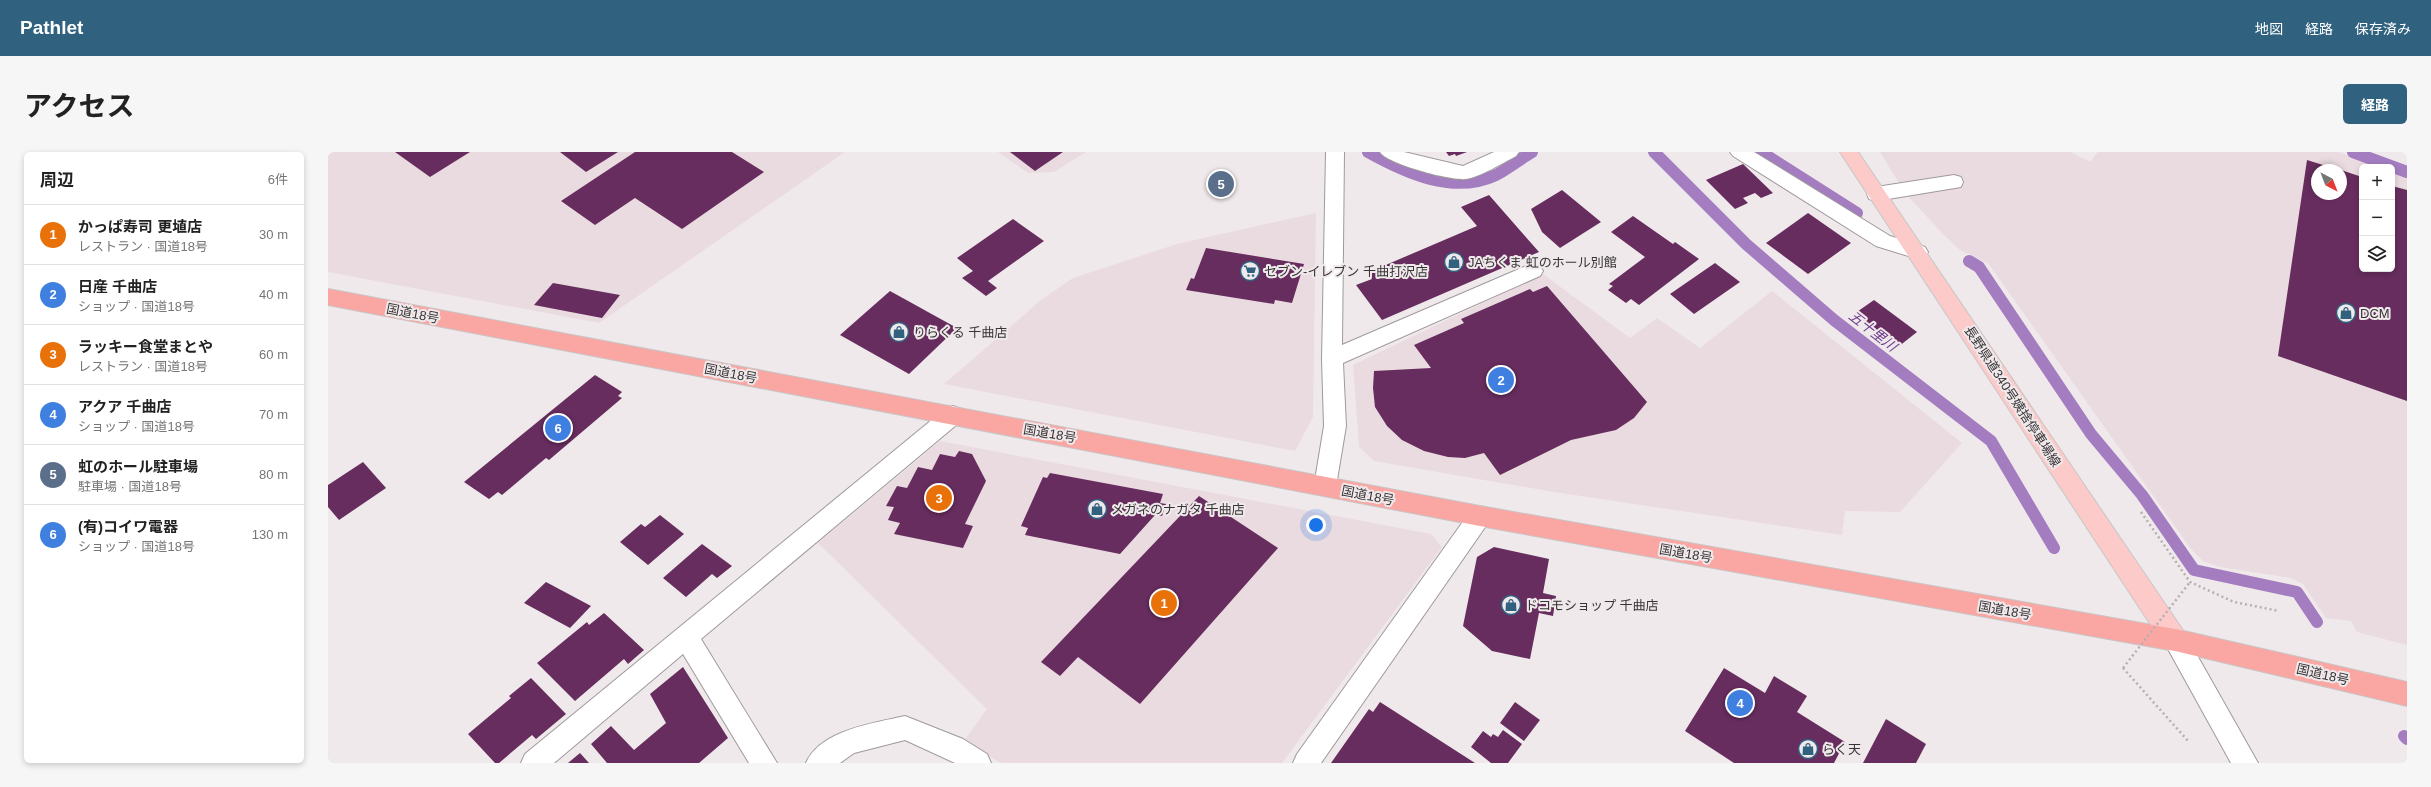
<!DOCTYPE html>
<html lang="ja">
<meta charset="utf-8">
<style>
:root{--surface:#fff;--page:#f6f6f6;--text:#222;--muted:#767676;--line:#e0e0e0;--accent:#306280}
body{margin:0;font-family:Arial,"Noto Sans JP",sans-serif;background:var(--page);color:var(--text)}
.controls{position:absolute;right:12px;top:12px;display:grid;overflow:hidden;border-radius:6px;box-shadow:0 2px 6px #0003}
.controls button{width:36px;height:36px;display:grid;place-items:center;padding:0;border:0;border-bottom:1px solid var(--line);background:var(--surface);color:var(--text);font:20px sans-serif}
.compass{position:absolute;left:1983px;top:12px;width:36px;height:36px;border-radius:50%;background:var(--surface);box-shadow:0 2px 6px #0003;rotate:138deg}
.you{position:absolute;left:988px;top:373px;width:14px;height:14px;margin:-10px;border:3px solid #fff;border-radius:50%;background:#1a73e8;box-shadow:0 0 0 6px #1a73e833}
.badge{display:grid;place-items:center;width:26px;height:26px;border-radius:50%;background:var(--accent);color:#fff;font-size:13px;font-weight:700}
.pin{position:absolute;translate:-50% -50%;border:2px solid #fff;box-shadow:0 1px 4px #0006}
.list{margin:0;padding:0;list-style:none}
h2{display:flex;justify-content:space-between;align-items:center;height:52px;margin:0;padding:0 16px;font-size:17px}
h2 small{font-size:13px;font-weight:400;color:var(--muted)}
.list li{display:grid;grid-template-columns:26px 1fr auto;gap:12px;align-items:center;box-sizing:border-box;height:60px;padding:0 16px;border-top:1px solid var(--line)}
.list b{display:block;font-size:15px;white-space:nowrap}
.list p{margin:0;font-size:13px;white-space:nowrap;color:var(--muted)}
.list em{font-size:13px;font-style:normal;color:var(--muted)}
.icon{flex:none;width:22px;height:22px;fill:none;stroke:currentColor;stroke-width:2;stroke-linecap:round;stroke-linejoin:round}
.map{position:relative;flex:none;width:2079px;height:611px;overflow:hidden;border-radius:6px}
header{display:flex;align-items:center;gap:24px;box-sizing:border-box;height:56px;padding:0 20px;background:var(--accent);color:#fff}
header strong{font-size:19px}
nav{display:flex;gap:22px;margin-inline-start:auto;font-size:14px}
.intro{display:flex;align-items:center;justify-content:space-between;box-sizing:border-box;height:96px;padding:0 24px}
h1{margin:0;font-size:28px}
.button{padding:10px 18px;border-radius:6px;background:var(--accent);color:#fff;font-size:14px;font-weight:700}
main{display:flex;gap:24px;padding:0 24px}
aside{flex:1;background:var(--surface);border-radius:6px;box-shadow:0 2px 6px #0003}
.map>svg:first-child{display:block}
.built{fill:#eadbe0;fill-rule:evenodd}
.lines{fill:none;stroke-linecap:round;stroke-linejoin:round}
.stream{stroke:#a37dc0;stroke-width:12}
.building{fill:#672d5e}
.minor-casing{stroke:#a0999b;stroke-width:2}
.major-casing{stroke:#c7c6c6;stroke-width:2}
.highway-casing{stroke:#c7c6c6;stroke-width:2}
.path{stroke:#b4afb0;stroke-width:2.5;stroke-dasharray:2 3;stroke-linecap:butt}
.minor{fill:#fff;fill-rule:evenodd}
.major{fill:#fccac8;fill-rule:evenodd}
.highway{fill:#faa6a3;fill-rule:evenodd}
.path-bridge{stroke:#b4afb0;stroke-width:2.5;stroke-dasharray:2 3;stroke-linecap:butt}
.labels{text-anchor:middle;stroke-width:4;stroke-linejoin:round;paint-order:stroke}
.poi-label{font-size:13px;fill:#373435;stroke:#f0e9eb;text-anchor:start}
.street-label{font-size:13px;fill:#373435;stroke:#f0e9eb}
.water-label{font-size:14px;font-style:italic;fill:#6b3a8c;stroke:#f0e9eb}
</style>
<header>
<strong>Pathlet</strong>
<nav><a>地図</a><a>経路</a><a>保存済み</a></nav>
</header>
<div class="intro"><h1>アクセス</h1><a class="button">経路</a></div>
<main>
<aside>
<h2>周辺<small>6件</small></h2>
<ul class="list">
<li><span class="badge" style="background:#e8710a">1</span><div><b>かっぱ寿司 更埴店</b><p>レストラン · 国道18号</p></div><em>30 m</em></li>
<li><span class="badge" style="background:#3f7fe0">2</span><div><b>日産 千曲店</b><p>ショップ · 国道18号</p></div><em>40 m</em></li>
<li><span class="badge" style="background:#e8710a">3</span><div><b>ラッキー食堂まとや</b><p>レストラン · 国道18号</p></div><em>60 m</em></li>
<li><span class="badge" style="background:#3f7fe0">4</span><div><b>アクア 千曲店</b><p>ショップ · 国道18号</p></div><em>70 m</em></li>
<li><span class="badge" style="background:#5c6f8a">5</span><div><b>虹のホール駐車場</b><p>駐車場 · 国道18号</p></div><em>80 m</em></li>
<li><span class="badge" style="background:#3f7fe0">6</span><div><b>(有)コイワ電器</b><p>ショップ · 国道18号</p></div><em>130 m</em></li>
</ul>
</aside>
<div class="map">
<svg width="2079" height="611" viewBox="0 0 2079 611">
<rect width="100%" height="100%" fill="#f0e9eb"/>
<g class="built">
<polygon points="0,0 517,0 271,171 0,120"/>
<polygon points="670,0 758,0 726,20 700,21"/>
<path d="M1552,0H1743L1762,10L1770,0H2010L2051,15H2034V117H2064V20L2079,25V493L2029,480L2023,469L1998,466L1975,432L1963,426L1892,415L1875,409L1863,397L1660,111L1632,98L1615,82L1577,41ZM1989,18H2013V42H1989Z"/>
<polygon points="988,61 985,265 967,299 616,232 713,148 745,126 849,92"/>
<polygon points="1215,122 1302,186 1329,166 1372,196 1444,139 1634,291 1572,360 1517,359 1514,383 1226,340 1046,309 1031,295 1025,213"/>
<polygon points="612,289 1103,382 1114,395 954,611 673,611 636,589 659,557 490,391"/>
</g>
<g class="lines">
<g class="stream">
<path d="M1040,0C1078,21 1125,43 1168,23C1180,17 1192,7 1204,0"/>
<polyline points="1326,0 1418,92 1506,168 1663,289 1726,396"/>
<polyline points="1433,0 1529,61"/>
<polyline points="2025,0 2079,20"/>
<polyline points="1641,109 1651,115 1763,282 1814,343 1866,418 1969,440 1989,470"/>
<polyline points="2076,584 2079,587"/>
</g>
</g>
<g class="building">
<polygon points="67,0 142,0 102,25"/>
<polygon points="232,0 290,0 258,20"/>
<polygon points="307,0 404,0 436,20 354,77 307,46 267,73 233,49"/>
<polygon points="682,0 735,0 707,19"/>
<polygon points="1118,0 1139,0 1128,4 1127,2 1121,4"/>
<polygon points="1979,8 2011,18 1989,18 1989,42 2013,42 2013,18 2034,25 2034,117 2064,117 2064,34 2079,38 2079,249 1950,204"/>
<polygon points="1415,12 1445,41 1433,46 1427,41 1415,46 1420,51 1407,57 1378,28"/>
<polygon points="1234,38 1273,70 1232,96 1214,80 1203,57"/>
<polygon points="1161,43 1211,100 1054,168 1028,133 1044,127 1039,121 1149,74 1133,55"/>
<polygon points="1480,61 1523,91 1480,122 1438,91"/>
<polygon points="1305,64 1345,92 1347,90 1371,107 1311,153 1303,147 1298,151 1280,138 1285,134 1281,132 1317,105 1283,80"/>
<polygon points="685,67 716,89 660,129 669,136 658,144 634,126 645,119 629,106"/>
<polygon points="878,96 976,112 964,151 947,148 946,152 858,138 863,126 866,127"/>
<polygon points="1387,111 1412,130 1366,162 1342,142"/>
<polygon points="225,131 292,143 274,166 206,153"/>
<polygon points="1219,134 1319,250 1306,266 1288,278 1243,288 1172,323 1156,301 1137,306 1120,305 1096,299 1074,288 1059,274 1047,255 1045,236 1046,219 1103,216 1086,193 1136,171 1133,167 1202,137 1205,140"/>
<polygon points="562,139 629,176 581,222 512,183"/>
<polygon points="1546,148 1589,180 1570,195 1526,162"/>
<polygon points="267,223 294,240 290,244 294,246 221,308 218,306 174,343 170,340 161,347 136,330"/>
<polygon points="631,299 644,302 658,329 637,372 645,374 635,396 566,382 572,371 560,368 566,355 558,354 569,334 579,336 590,315 604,318 612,302 627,305"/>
<polygon points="35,310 58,336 11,368 0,355 0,333"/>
<polygon points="722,321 835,342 832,351 838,352 834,364 827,363 792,402 697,383 700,376 693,374 715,325 719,326"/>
<polygon points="871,344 950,396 812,552 750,505 732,524 713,510"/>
<polygon points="332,363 356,382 320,413 292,390 313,372 317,375"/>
<polygon points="374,392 404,414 389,426 384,422 358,445 335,426"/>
<polygon points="1166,395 1221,407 1215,441 1228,444 1225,464 1211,461 1202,507 1164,499 1135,474 1149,405"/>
<polygon points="218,430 263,454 242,476 196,451"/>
<polygon points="276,461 316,498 300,512 296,507 247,549 209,511 259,470 261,473"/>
<polygon points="355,515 400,586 371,611 279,611 263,592 283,574 306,598 338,571 322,542"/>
<polygon points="1396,516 1437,541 1446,524 1479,544 1469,560 1517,590 1506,611 1406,611 1357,579"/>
<polygon points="203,526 238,562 208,587 204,583 171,611 167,611 140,582 183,546 181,544"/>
<polygon points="1052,550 1147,611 1003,611 1041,557 1045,560"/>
<polygon points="1187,550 1212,568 1196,589 1172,571"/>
<polygon points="1558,567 1598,592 1588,611 1535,611"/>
<polygon points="1175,578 1194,592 1180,611 1163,611 1143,595 1155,579 1163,585 1165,582 1170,585"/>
<polygon points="252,601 261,611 240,611"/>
</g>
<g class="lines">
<g class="minor-casing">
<g id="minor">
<polygon points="998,0 1016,0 1014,193 1198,114 1205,112 1212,114 1215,119 1212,124 1015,211 1018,274 1008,334 1005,341 997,344 989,341 986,334 996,274 994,207"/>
<path d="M1052,0H1076L1135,14L1166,0H1191L1188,4C1175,11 1152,25 1138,27C1124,29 1059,12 1052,0Z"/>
<polygon points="1402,0 1426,0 1431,3 1562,84 1597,95 1600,100 1597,105 1590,107 1548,94 1405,4"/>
<polygon points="1626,23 1633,25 1635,30 1633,35 1548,49 1541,47 1539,42 1541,37 1548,35"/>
<polygon points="625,254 633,257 636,263 633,269 373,487 449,611 421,611 355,502 226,611 193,611 197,602 617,257"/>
<polygon points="1152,354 1160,357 1163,364 1160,371 993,611 965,611 969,602 1144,357"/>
<polygon points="1847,477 1856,480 1930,611 1903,611 1835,488 1838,480"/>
<path d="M577,564L635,587L659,602L663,611H627L577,588L526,601L512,611H478C492,578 546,571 577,564Z"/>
</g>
</g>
<g class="major-casing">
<polygon id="major" points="1512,0 1530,0 1856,480 1859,488 1856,496 1847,499 1838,496"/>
</g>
<g class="highway-casing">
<polygon id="highway" points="0,137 1152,354 1847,477 2079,530 2079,554 1847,499 1152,374 0,153"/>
</g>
<g class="path">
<polyline points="1813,360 1862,430 1906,450 1951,459"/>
<polyline points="1795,516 1861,590"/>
</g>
<use href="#minor" class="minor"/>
<use href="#major" class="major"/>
<use href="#highway" class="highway"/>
<polyline class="path-bridge" points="1795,516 1862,430"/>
</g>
<defs>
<g id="shop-ring" transform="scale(1)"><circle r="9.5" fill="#f0e9eb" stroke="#306280" stroke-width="1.5"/><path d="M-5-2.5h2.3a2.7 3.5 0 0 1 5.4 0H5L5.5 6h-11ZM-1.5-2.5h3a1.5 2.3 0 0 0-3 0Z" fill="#306280"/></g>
<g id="supermarket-ring" transform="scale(1)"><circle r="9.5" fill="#f0e9eb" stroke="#306280" stroke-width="1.5"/><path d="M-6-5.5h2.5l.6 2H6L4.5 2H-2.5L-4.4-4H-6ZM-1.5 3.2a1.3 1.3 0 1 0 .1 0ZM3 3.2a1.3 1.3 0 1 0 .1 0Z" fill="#306280"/></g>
</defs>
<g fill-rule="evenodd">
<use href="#shop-ring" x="1126" y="110"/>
<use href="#supermarket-ring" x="922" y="119"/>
<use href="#shop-ring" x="2018" y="161"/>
<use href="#shop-ring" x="571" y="180"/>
<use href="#shop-ring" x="769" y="357"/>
<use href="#shop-ring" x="1183" y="453"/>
<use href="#shop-ring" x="1480" y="597"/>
</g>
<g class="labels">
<g class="poi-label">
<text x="1140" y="115">JAちくま 虹のホール別館</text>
<text x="936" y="124">セブン-イレブン 千曲打沢店</text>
<text x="2032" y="166">DCM</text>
<text x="585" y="185">りらくる 千曲店</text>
<text x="783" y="362">メガネのナガタ 千曲店</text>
<text x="1197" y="458">ドコモショップ 千曲店</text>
<text x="1494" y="602">らく天</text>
</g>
<g class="street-label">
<text transform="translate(85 161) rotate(11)" y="5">国道18号</text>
<text transform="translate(403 221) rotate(11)" y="5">国道18号</text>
<text transform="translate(1685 244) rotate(57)" y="5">長野県道340号姨捨停車場線</text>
<text transform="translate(722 281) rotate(10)" y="5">国道18号</text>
<text transform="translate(1040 343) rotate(11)" y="5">国道18号</text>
<text transform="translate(1358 401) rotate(10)" y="5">国道18号</text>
<text transform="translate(1677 458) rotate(10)" y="5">国道18号</text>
<text transform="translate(1995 522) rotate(13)" y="5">国道18号</text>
</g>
<g class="water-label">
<text transform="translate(1545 179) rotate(38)" y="5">五十里川</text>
</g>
</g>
</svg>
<div class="controls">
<button>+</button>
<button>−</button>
<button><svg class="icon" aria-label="layers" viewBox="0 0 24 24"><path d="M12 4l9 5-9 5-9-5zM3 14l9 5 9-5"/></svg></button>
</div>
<svg class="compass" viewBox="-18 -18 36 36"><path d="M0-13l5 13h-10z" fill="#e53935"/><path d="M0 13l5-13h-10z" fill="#767676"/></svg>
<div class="you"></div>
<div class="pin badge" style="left:836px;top:451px;background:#e8710a">1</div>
<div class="pin badge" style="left:1173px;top:228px;background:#3f7fe0">2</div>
<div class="pin badge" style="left:611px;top:346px;background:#e8710a">3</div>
<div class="pin badge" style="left:1412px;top:551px;background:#3f7fe0">4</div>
<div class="pin badge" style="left:893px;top:32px;background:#5c6f8a">5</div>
<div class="pin badge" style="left:230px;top:276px;background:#3f7fe0">6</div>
</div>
</main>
